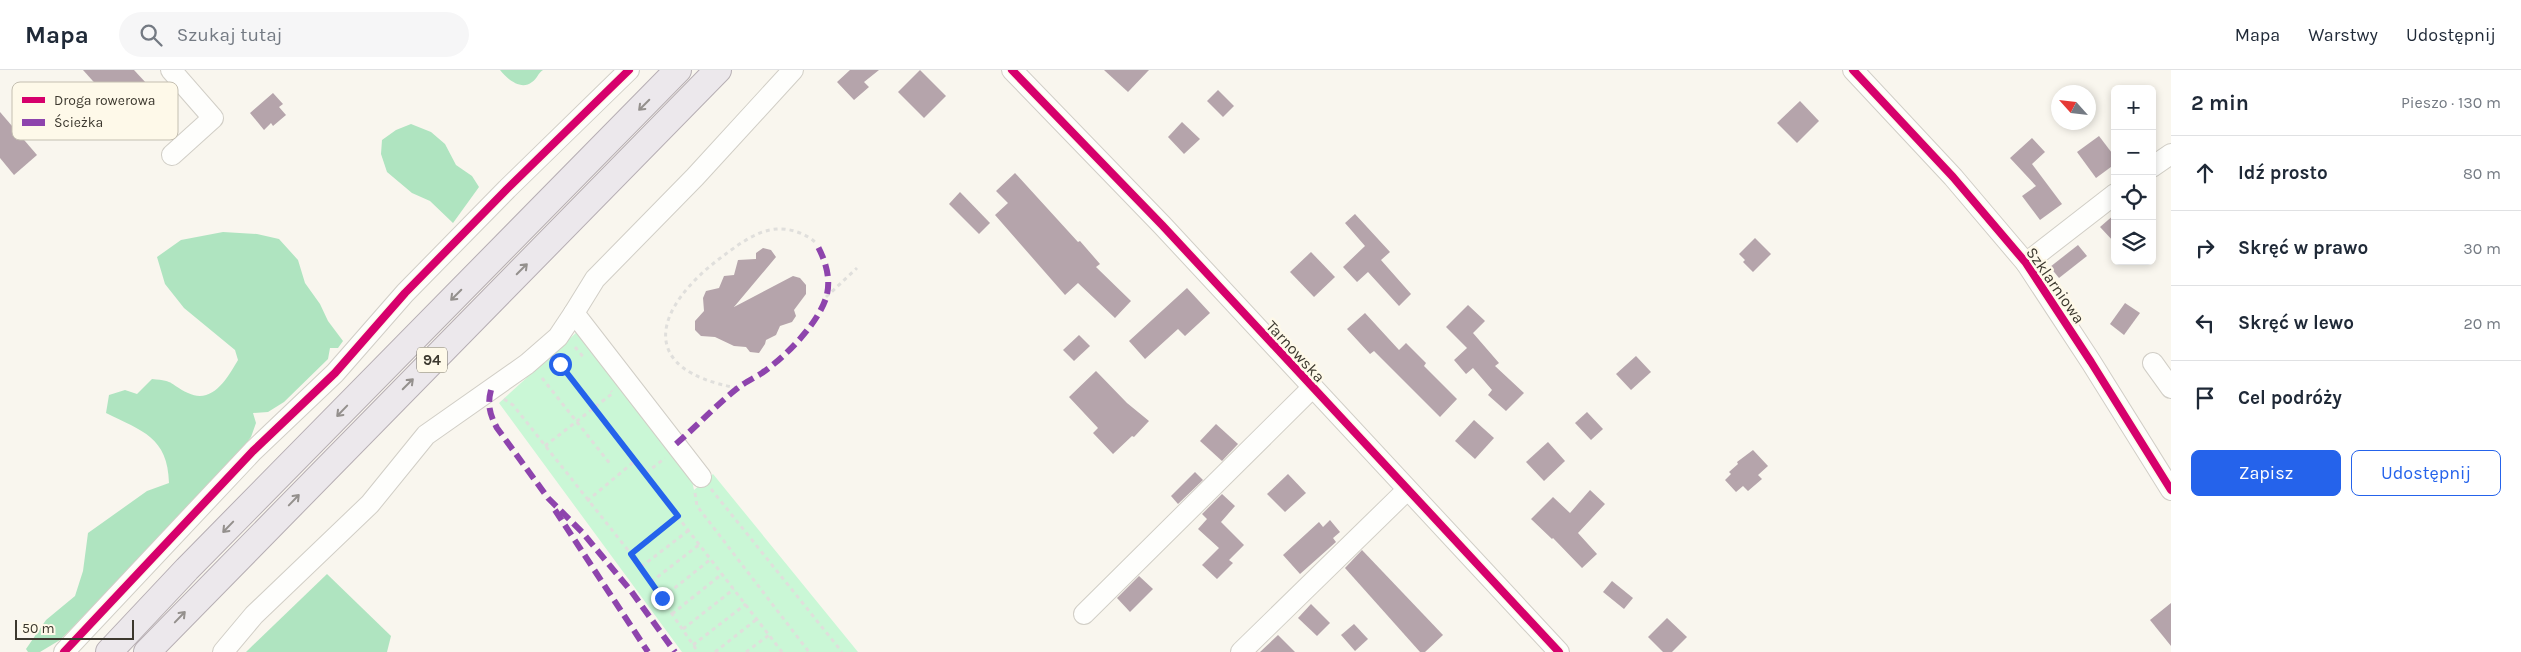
<!DOCTYPE html>
<html lang="pl">
<meta charset="utf-8">
<style>
:root{--surface:#fff;--page:#f6f6f7;--text:#1f2937;--muted:#747a83;--line:#e0e1e3;--accent:#2563eb}
body{margin:0;font-family:Karla,sans-serif;background:var(--page);color:var(--text)}
.controls{position:absolute;right:15px;top:15px;display:grid;overflow:hidden;border-radius:8px;box-shadow:0 2px 8px #0003}
.controls button{width:45px;height:45px;display:grid;place-items:center;padding:0;border:0;border-bottom:1px solid var(--line);background:var(--surface);color:var(--text);font:25px sans-serif}
.compass{position:absolute;left:2051px;top:15px;width:45px;height:45px;border-radius:50%;background:var(--surface);box-shadow:0 2px 8px #0003;rotate:297deg}
.scale{position:absolute;left:15px;bottom:12px;width:119px;box-sizing:border-box;padding-left:5px;border:2px solid #3c382e;border-top:0;font-size:14px;line-height:18px;white-space:nowrap;color:#3c382e;-webkit-text-stroke:4px #fef9e9;paint-order:stroke}
.stop{position:absolute;width:15px;height:15px;margin:-11px;border:4px solid #2563eb;border-radius:50%;background:#fff}
.stop.end{background:#2563eb;border-color:#fff;box-shadow:0 1px 5px #0008}
.list{margin:0;padding:0;list-style:none}
h2{display:flex;justify-content:space-between;align-items:center;height:65px;margin:0;padding:0 20px;font-size:21px}
h2 small{font-size:16px;font-weight:400;color:var(--muted)}
.list li{display:grid;grid-template-columns:32px 1fr auto;gap:15px;align-items:center;box-sizing:border-box;height:75px;padding:0 20px;border-top:1px solid var(--line)}
.list b{display:block;font-size:19px;white-space:nowrap}
.list em{font-size:16px;font-style:normal;color:var(--muted)}
.actions{display:flex;gap:10px;padding:15px 20px}
.actions a{flex:1;padding:11px 0;border:1px solid var(--accent);border-radius:8px;text-align:center;font-size:18px;color:var(--accent)}
.actions .main{background:var(--accent);color:#fff}
.icon{flex:none;width:28px;height:28px;fill:none;stroke:currentColor;stroke-width:2;stroke-linecap:round;stroke-linejoin:round}
.map{position:relative;flex:none;width:2171px;height:582px;overflow:hidden}
header{display:flex;align-items:center;gap:30px;box-sizing:border-box;height:70px;padding:0 25px;background:var(--surface);border-bottom:1px solid var(--line)}
header strong{font-size:24px}
nav{display:flex;gap:28px;margin-inline-start:auto;font-size:18px}
.search{width:350px;height:45px;background:var(--page);display:flex;align-items:center;gap:12px;box-sizing:border-box;padding:0 18px;border-radius:28px;color:var(--muted);font-size:19px}
main{display:flex}
aside{flex:1;background:var(--surface)}
.map>svg:first-child{display:block}
.green{fill:#caf7d6}
.forest{fill:#afe4c0}
.building{fill:#b5a4ab}
.lines{fill:none;stroke-linecap:round;stroke-linejoin:round}
.minor-casing{stroke:#d1cec6;stroke-width:22}
.major-casing{stroke:#b6aeb3;stroke-width:28}
.path{stroke:#e0dfdc;stroke-width:3;stroke-dasharray:4 4;stroke-linecap:butt}
.minor{stroke:#fefefc;stroke-width:20}
.major{stroke:#ece8ec;stroke-width:26}
.quiet{stroke:#8e44ad;stroke-width:6;stroke-dasharray:12 6;stroke-linecap:butt}
.cycleway-casing{stroke:#fef9e9;stroke-width:11}
.cycleway{stroke:#d6006c;stroke-width:8}
.oneway{stroke:#94908d}
.route{stroke:#2563eb;stroke-width:6}
.labels{text-anchor:middle;stroke-width:5;stroke-linejoin:round;paint-order:stroke}
.shield{fill:#fef9e9;stroke:#767266;stroke-width:1}
.shield-label{font-size:15px;font-weight:bold;fill:#3c382e}
.street-label{font-size:16px;fill:#3c382e;stroke:#fef9e9}
.key{fill:#fef9e9;stroke:#c4bfb1;stroke-width:1}
.key-label{font-size:14px;fill:#3c382e}
</style>
<header>
<strong>Mapa</strong>
<div class="search"><svg class="icon" aria-label="search" viewBox="0 0 24 24"><circle cx="10" cy="10" r="6"/><path d="M15 15l6 6"/></svg>Szukaj tutaj</div>
<nav><a>Mapa</a><a>Warstwy</a><a>Udostępnij</a></nav>
</header>
<main>
<div class="map">
<svg width="2171" height="582" viewBox="0 0 2171 582">
<rect width="100%" height="100%" fill="#f9f6ee"/>
<polygon class="green" points="578,261 691,406 694,420 713,404 858,582 682,582 499,333"/>
<g class="forest">
<path d="M500,0H543C538,3 537,9 532,12C521,21 507,9 500,0Z"/>
<polygon points="411,54 431,62 445,74 456,95 472,106 479,117 453,153 430,131 412,123 387,102 381,84 382,70 396,60"/>
<path d="M223,162L257,164L279,169L298,190L305,213L320,234L328,251L343,271L338,278H330L328,289L284,332L268,342L253,343L256,353L251,367L224,402L60,570L40,582H28L26,579L46,550L75,526L83,501L88,463L147,421L169,413C168,367 142,361 106,343L109,325L125,320L137,324L152,309C176,311 169,314 188,323C213,335 228,307 238,290L235,280L184,238L165,214L157,187L181,170Z"/>
<polygon points="327,504 391,566 387,582 246,582"/>
</g>
<g class="building">
<polygon points="83,0 134,0 147,14 119,40"/>
<polygon points="850,0 879,0 864,12 869,17 854,30 837,12"/>
<polygon points="920,0 946,26 924,48 898,22"/>
<polygon points="1104,0 1149,0 1128,22"/>
<polygon points="1218,20 1234,36 1223,47 1207,31"/>
<polygon points="273,23 283,34 279,37 286,45 273,56 271,53 264,60 250,43"/>
<polygon points="1800,31 1819,51 1797,73 1777,53"/>
<polygon points="0,42 37,85 14,105 0,88"/>
<polygon points="1182,52 1200,69 1184,84 1168,67"/>
<polygon points="2099,66 2115,87 2115,94 2096,108 2077,82"/>
<polygon points="2032,68 2045,82 2032,94 2062,134 2040,150 2022,126 2036,116 2010,88"/>
<polygon points="1015,103 1078,172 1080,171 1100,194 1096,197 1131,231 1115,248 1078,213 1065,225 995,145 1008,133 996,121"/>
<polygon points="960,122 990,153 979,164 949,134"/>
<polygon points="1355,144 1390,182 1381,190 1411,224 1399,236 1368,202 1357,212 1343,197 1365,176 1345,153"/>
<polygon points="2115,144 2115,173 2100,157"/>
<polygon points="1755,168 1771,184 1753,202 1743,192 1745,190 1739,184"/>
<polygon points="2078,175 2087,186 2059,208 2050,197"/>
<polygon points="763,178 771,180 776,187 734,237 793,206 800,208 806,215 806,224 794,240 796,246 792,252 780,256 776,265 766,270 765,274 759,283 750,282 746,277 734,276 715,267 701,266 695,260 695,251 704,241 703,228 706,221 719,218 724,206 734,205 738,190 756,189 756,183"/>
<polygon points="1311,182 1335,207 1314,227 1290,202"/>
<polygon points="1187,218 1210,243 1185,266 1178,259 1145,289 1129,271"/>
<polygon points="2125,233 2140,243 2124,265 2110,254"/>
<polygon points="1468,235 1485,251 1473,263 1499,293 1495,296 1524,323 1506,341 1488,325 1492,320 1473,298 1466,304 1454,290 1467,278 1446,257"/>
<polygon points="1365,243 1399,280 1406,273 1426,293 1424,296 1457,329 1440,347 1374,281 1370,284 1347,259"/>
<polygon points="1079,265 1090,276 1074,291 1063,280"/>
<polygon points="1636,286 1651,302 1631,320 1616,304"/>
<polygon points="1096,301 1127,333 1149,351 1134,367 1132,366 1113,384 1093,363 1098,358 1069,327"/>
<polygon points="1587,342 1603,359 1591,370 1575,353"/>
<polygon points="1474,350 1494,368 1475,389 1455,371"/>
<polygon points="1216,354 1238,374 1222,391 1200,371"/>
<polygon points="1548,372 1565,391 1544,411 1526,392"/>
<polygon points="1753,380 1768,396 1758,405 1762,409 1748,421 1743,416 1736,422 1725,410 1731,404 1729,402 1738,394 1737,392"/>
<polygon points="1195,402 1203,410 1178,434 1171,426"/>
<polygon points="1288,404 1306,423 1285,442 1267,424"/>
<polygon points="1590,420 1605,434 1578,463 1597,484 1582,498 1553,468 1552,469 1531,449 1553,427 1570,443"/>
<polygon points="1222,424 1235,436 1221,452 1244,475 1229,490 1233,493 1217,509 1202,495 1219,478 1198,459 1207,449 1202,444"/>
<polygon points="1330,450 1340,462 1333,468 1336,472 1300,504 1283,485 1319,452 1323,457"/>
<polygon points="1362,480 1443,565 1425,582 1420,582 1345,498"/>
<polygon points="1139,506 1153,519 1130,542 1117,528"/>
<polygon points="1612,511 1633,528 1624,539 1603,522"/>
<polygon points="2171,533 2171,576 2150,550"/>
<polygon points="1311,534 1330,553 1317,566 1298,548"/>
<polygon points="1667,548 1687,567 1672,582 1663,582 1648,567"/>
<polygon points="1354,554 1368,569 1355,581 1341,565"/>
<polygon points="1278,565 1295,582 1260,582"/>
</g>
<g class="lines">
<g class="minor-casing">
<g id="minor">
<polyline points="171,0 213,48 172,85"/>
<polyline points="1012,0 1162,155 1559,582"/>
<polyline points="1853,0 1953,107 2026,193 2091,292 2171,420"/>
<polyline points="2152,97 2171,84"/>
<polyline points="2026,193 2115,124"/>
<polyline points="2153,293 2171,318"/>
<polyline points="701,407 574,243 595,209 695,107 793,0"/>
<polyline points="1084,544 1312,318"/>
<polyline points="64,582 253,381 335,303 405,223 507,119 629,0"/>
<polyline points="223,582 254,545 370,434 426,365 527,294 558,267 574,243"/>
<polyline points="1241,582 1407,420"/>
</g>
</g>
<g class="major-casing">
<g id="major">
<polyline points="109,582 187,499 678,0"/>
<polyline points="147,582 718,0"/>
</g>
</g>
<g class="path">
<polyline points="826,227 857,198"/>
<polyline points="575,277 585,289"/>
<polyline points="560,294 782,582"/>
<polyline points="542,308 611,395"/>
<path d="M738,318C634,300 654,237 723,186C738,175 757,160 777,159C790,158 807,164 816,173"/>
<polyline points="504,329 513,335 631,484 698,582"/>
<polyline points="545,376 613,323 611,321"/>
<polyline points="646,403 665,388"/>
<polyline points="711,419 842,582"/>
<polyline points="695,423 697,436 809,582"/>
<polyline points="587,431 636,390"/>
<polyline points="631,484 678,446"/>
<polyline points="641,497 689,460"/>
<polyline points="651,512 700,474"/>
<polyline points="662,528 711,489"/>
<polyline points="672,544 722,504"/>
<polyline points="683,559 734,519"/>
<polyline points="693,575 746,534"/>
<polyline points="715,582 757,549"/>
<polyline points="746,582 769,565"/>
</g>
<use href="#minor" class="minor"/>
<use href="#major" class="major"/>
<g class="quiet">
<path d="M491,320C487,335 490,345 497,358L548,428L582,462L631,521L675,582"/>
<path d="M676,374C697,356 717,334 739,317C746,312 754,308 762,303C785,287 817,255 826,228C832,209 825,189 816,173"/>
<polyline points="555,440 648,582"/>
</g>
<g class="cycleway-casing">
<g id="cycleway">
<polyline points="1012,0 1162,155 1559,582"/>
<polyline points="1853,0 1953,107 2026,193 2091,292 2171,420"/>
<polyline points="64,582 253,381 335,303 405,223 507,119 629,0"/>
</g>
</g>
<use href="#cycleway" class="cycleway"/>
</g>
<defs><path id="oneway-shaft" d="M-6 0H5M1.5-3L5.5 0L1.5 3" fill="none" stroke-width="1.6" stroke-linecap="round" stroke-linejoin="round" transform="scale(1.25)"/></defs>
<g class="oneway">
<use href="#oneway-shaft" transform="translate(644 35) rotate(135)"/>
<use href="#oneway-shaft" transform="translate(522 199) rotate(-45)"/>
<use href="#oneway-shaft" transform="translate(456 225) rotate(135)"/>
<use href="#oneway-shaft" transform="translate(408 314) rotate(-45)"/>
<use href="#oneway-shaft" transform="translate(342 341) rotate(134)"/>
<use href="#oneway-shaft" transform="translate(294 430) rotate(-46)"/>
<use href="#oneway-shaft" transform="translate(228 457) rotate(134)"/>
<use href="#oneway-shaft" transform="translate(180 547) rotate(-46)"/>
</g>
<g class="lines">
<polyline class="route" points="560,294 678,446 631,484 662,528"/>
</g>
<g class="labels">
<rect class="shield" x="417" y="277.5" width="30" height="25" rx="4"/>
<g class="shield-label">
<text x="432" y="295">94</text>
</g>
<g class="street-label">
<text transform="translate(2056 215) rotate(55)" y="6">Szklarniowa</text>
<text transform="translate(1296 281) rotate(47)" y="6">Tarnowska</text>
</g>
</g>
<rect x="12" y="12" width="166" height="58" rx="8" class="key"/>
<rect x="22" y="27" width="23" height="6" fill="#d6006c"/>
<rect x="22" y="49" width="23" height="7" fill="#8e44ad"/>
<g class="key-label">
<text x="54" y="35">Droga rowerowa</text>
<text x="54" y="57">Ścieżka</text>
</g>
</svg>
<div class="controls">
<button>+</button>
<button>−</button>
<button><svg class="icon" aria-label="locate" viewBox="0 0 24 24"><circle cx="12" cy="12" r="6"/><path d="M12 2v4M12 18v4M2 12h4M18 12h4"/></svg></button>
<button><svg class="icon" aria-label="layers" viewBox="0 0 24 24"><path d="M12 4l9 5-9 5-9-5zM3 14l9 5 9-5"/></svg></button>
</div>
<svg class="compass" viewBox="-18 -18 36 36"><path d="M0-13l5 13h-10z" fill="#e53935"/><path d="M0 13l5-13h-10z" fill="#747a83"/></svg>
<div class="scale">50 m</div>
<div class="stop" style="left:560px;top:294px"></div>
<div class="stop end" style="left:662px;top:528px"></div>
</div>
<aside>
<h2>2 min<small>Pieszo · 130 m</small></h2>
<ul class="list">
<li><svg class="icon" aria-label="ahead" viewBox="0 0 24 24"><path d="M12 20V5M6 11l6-6 6 6"/></svg><div><b>Idź prosto</b></div><em>80 m</em></li>
<li><svg class="icon" aria-label="right" viewBox="0 0 24 24"><path d="M7 20v-9h11M14 6l5 5-5 5"/></svg><div><b>Skręć w prawo</b></div><em>30 m</em></li>
<li><svg class="icon" aria-label="left" viewBox="0 0 24 24"><path d="M17 20v-9H6M10 6l-5 5 5 5"/></svg><div><b>Skręć w lewo</b></div><em>20 m</em></li>
<li><svg class="icon" aria-label="arrive" viewBox="0 0 24 24"><path d="M6 21V4h12l-3 4 3 4H6"/></svg><div><b>Cel podróży</b></div></li>
</ul>
<div class="actions"><a class="main">Zapisz</a><a>Udostępnij</a></div>
</aside>
</main>
